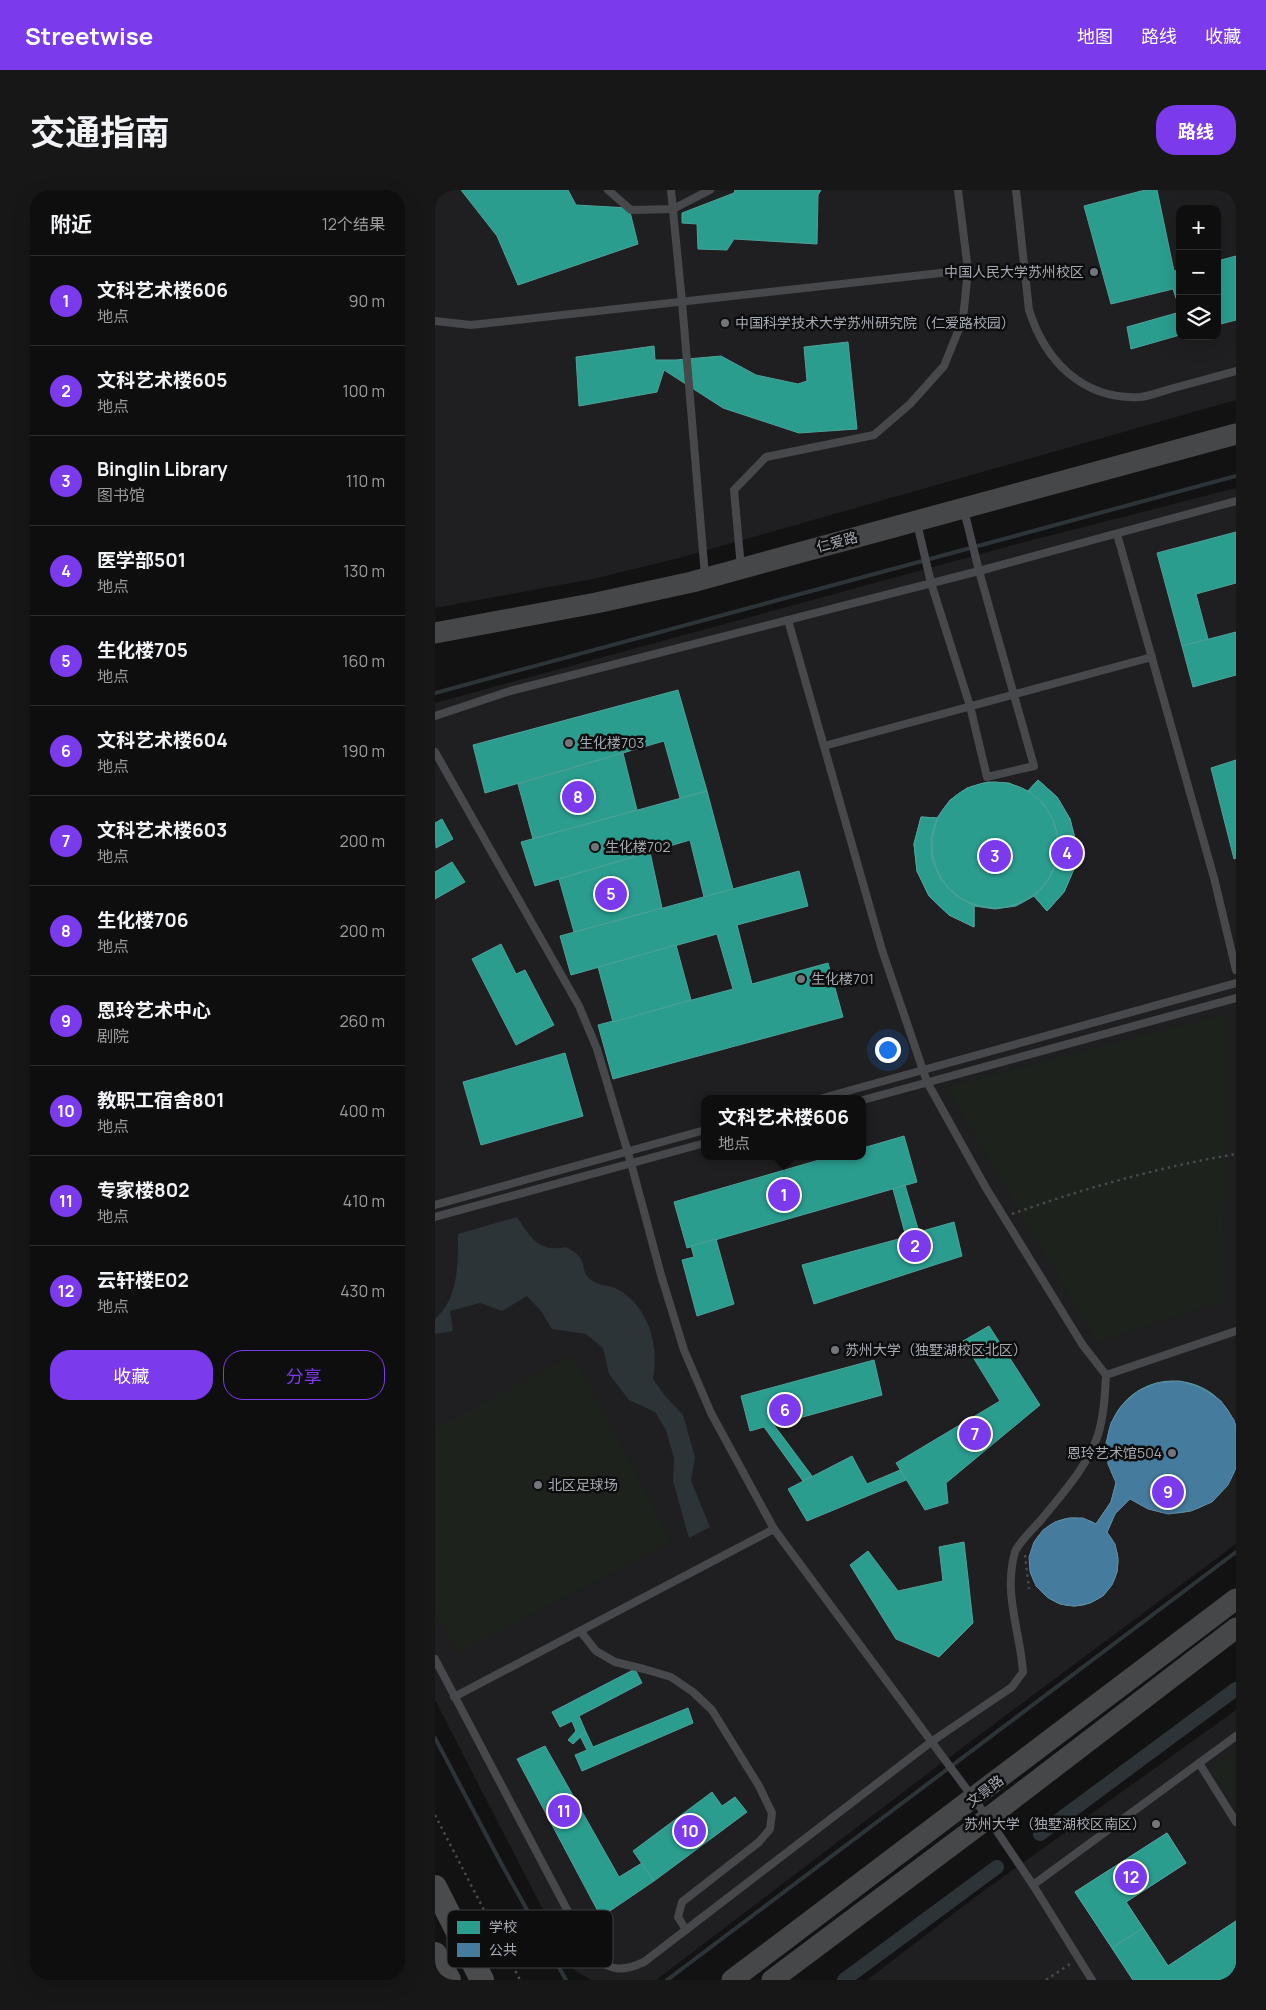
<!DOCTYPE html>
<html lang="zh">
<meta charset="utf-8">
<style>
:root{--surface:#0e0e0e;--page:#171717;--text:#f1f3f6;--muted:#9b9c9e;--line:#2e2e2e;--accent:#7c3aed}
body{margin:0;font-family:Manrope,"Noto Sans SC",sans-serif;background:var(--page);color:var(--text)}
.controls{position:absolute;right:15px;top:15px;display:grid;overflow:hidden;border-radius:10px;box-shadow:0 5px 20px #0002}
.controls button{width:45px;height:45px;display:grid;place-items:center;padding:0;border:0;border-bottom:1px solid var(--line);background:var(--surface);color:var(--text);font:25px sans-serif}
.you{position:absolute;left:452px;top:859px;width:18px;height:18px;margin:-12px;border:4px solid #fff;border-radius:50%;background:#1a73e8;box-shadow:0 0 0 8px #1a73e833}
.badge{display:grid;place-items:center;width:32px;height:32px;border-radius:50%;background:var(--accent);color:#fff;font-size:16px;font-weight:700}
.pin{position:absolute;translate:-50% -50%;border:2px solid #fff;box-shadow:0 1px 5px #0006}
.popup{position:absolute;left:266px;top:905px;width:165px;height:65px;box-sizing:border-box;display:grid;place-content:center;border-radius:10px;background:var(--surface);filter:drop-shadow(0 1px 4px #0005);font-size:16px;white-space:nowrap;color:var(--muted)}
.popup b{font-size:19px;color:var(--text)}
.popup::after{content:'';position:absolute;left:50%;top:100%;margin-left:-10px;border:10px solid transparent;border-top-color:var(--surface)}
.list{margin:0;padding:0;list-style:none}
h2{display:flex;justify-content:space-between;align-items:center;height:65px;margin:0;padding:0 20px;font-size:21px}
h2 small{font-size:16px;font-weight:400;color:var(--muted)}
.list li{display:grid;grid-template-columns:32px 1fr auto;gap:15px;align-items:center;box-sizing:border-box;height:90px;padding:0 20px;border-top:1px solid var(--line)}
.list b{display:block;font-size:19px;white-space:nowrap}
.list p{margin:0;font-size:16px;white-space:nowrap;color:var(--muted)}
.list em{font-size:16px;font-style:normal;color:var(--muted)}
.actions{display:flex;gap:10px;padding:15px 20px}
.actions a{flex:1;padding:11px 0;border:1px solid var(--accent);border-radius:20px;text-align:center;font-size:18px;color:var(--accent)}
.actions .main{background:var(--accent);color:#fff}
.icon{flex:none;width:28px;height:28px;fill:none;stroke:currentColor;stroke-width:2;stroke-linecap:round;stroke-linejoin:round}
.map{position:relative;flex:none;width:801px;height:1790px;overflow:hidden;border-radius:20px}
header{display:flex;align-items:center;gap:30px;box-sizing:border-box;height:70px;padding:0 25px;background:var(--accent);color:#fff}
header strong{font-size:24px}
nav{display:flex;gap:28px;margin-inline-start:auto;font-size:18px}
.intro{display:flex;align-items:center;justify-content:space-between;box-sizing:border-box;height:120px;padding:0 30px}
h1{margin:0;font-size:35px}
.button{padding:12px 22px;border-radius:20px;background:var(--accent);color:#fff;font-size:18px;font-weight:700}
main{display:flex;gap:30px;padding:0 30px}
aside{flex:1;background:var(--surface);border-radius:20px;box-shadow:0 5px 20px #0002}
.map>svg:first-child{display:block}
.built{fill:#1f1f21;fill-rule:evenodd}
.green{fill:#1d221d}
.water{fill:#2c3438}
.schools{fill:#2a9d8f;stroke:#4fa19a}
.public{fill:#457b9d;stroke:#6289a3}
.lines{fill:none;stroke-linecap:round;stroke-linejoin:round}
.stream{stroke:#2c3438;stroke-width:4}
.canal{stroke:#2c3438;stroke-width:14}
.path{stroke:#48494c;stroke-width:2.5;stroke-dasharray:2.5 4;stroke-linecap:butt}
.service{stroke:#47484b;stroke-width:8}
.secondary{stroke:#464749;stroke-width:21}
.primary{stroke:#4a4b4d;stroke-width:24}
.poi-dot{fill:#72757a;stroke:#0d0d0e;stroke-width:2}
.labels{text-anchor:middle;stroke-width:5;stroke-linejoin:round;paint-order:stroke}
.poi-label{font-size:14px;fill:#a5aab2;stroke:#0d0d0e;text-anchor:start}
.street-label{font-size:14px;fill:#a5aab2;stroke:#0d0d0e}
.key{fill:#0d0d0e;stroke:#3b3c3f;stroke-width:1}
.key-label{font-size:14px;fill:#a5aab2}
</style>
<header>
<strong>Streetwise</strong>
<nav><a>地图</a><a>路线</a><a>收藏</a></nav>
</header>
<div class="intro"><h1>交通指南</h1><a class="button">路线</a></div>
<main>
<aside>
<h2>附近<small>12个结果</small></h2>
<ul class="list">
<li><span class="badge">1</span><div><b>文科艺术楼606</b><p>地点</p></div><em>90 m</em></li>
<li><span class="badge">2</span><div><b>文科艺术楼605</b><p>地点</p></div><em>100 m</em></li>
<li><span class="badge">3</span><div><b>Binglin Library</b><p>图书馆</p></div><em>110 m</em></li>
<li><span class="badge">4</span><div><b>医学部501</b><p>地点</p></div><em>130 m</em></li>
<li><span class="badge">5</span><div><b>生化楼705</b><p>地点</p></div><em>160 m</em></li>
<li><span class="badge">6</span><div><b>文科艺术楼604</b><p>地点</p></div><em>190 m</em></li>
<li><span class="badge">7</span><div><b>文科艺术楼603</b><p>地点</p></div><em>200 m</em></li>
<li><span class="badge">8</span><div><b>生化楼706</b><p>地点</p></div><em>200 m</em></li>
<li><span class="badge">9</span><div><b>恩玲艺术中心</b><p>剧院</p></div><em>260 m</em></li>
<li><span class="badge">10</span><div><b>教职工宿舍801</b><p>地点</p></div><em>400 m</em></li>
<li><span class="badge">11</span><div><b>专家楼802</b><p>地点</p></div><em>410 m</em></li>
<li><span class="badge">12</span><div><b>云轩楼E02</b><p>地点</p></div><em>430 m</em></li>
</ul>
<div class="actions"><a class="main">收藏</a><a>分享</a></div>
</aside>
<div class="map">
<svg width="801" height="1790" viewBox="0 0 801 1790">
<rect width="100%" height="100%" fill="#121213"/>
<g class="built">
<path d="M0,0H801V210L244,368L158,389L0,418ZM745,19H782V146H745Z"/>
<path d="M801,298V1354L496,1581L221,1790H156L139,1780L0,1510V513L586,353ZM270,909H428V966H270Z"/>
<polygon points="801,1520 801,1790 432,1790 543,1705"/>
</g>
<g class="green">
<polygon points="791,824 788,1111 662,1152 511,897"/>
<polygon points="138,1165 236,1351 23,1463 0,1420 0,1238"/>
<polygon points="801,1561 801,1619 775,1578"/>
</g>
<path class="water" d="M82,1027C95,1047 104,1063 131,1057C136,1060 143,1064 146,1069C149,1074 148,1082 153,1087C162,1097 174,1094 184,1100C215,1119 224,1156 218,1189L230,1206L248,1225L260,1267L256,1291L275,1337L254,1348L238,1291L239,1268L231,1240L220,1222L194,1210L174,1184L168,1158L151,1144L117,1139L106,1121L92,1106L67,1121L45,1113L15,1121L18,1141L0,1144V1129C24,1108 23,1073 23,1044Z"/>
<g class="schools">
<polygon points="26,0 133,0 141,15 194,18 203,54 83,95 62,46"/>
<polygon points="300,0 386,0 383,5 382,54 299,49 292,60 263,59 262,34 247,33 247,23 299,3"/>
<polygon points="710,0 722,0 739,81 745,80 745,120 738,99 676,114 649,16"/>
<polygon points="801,66 801,130 782,135 782,71"/>
<polygon points="745,122 745,145 696,159 692,137"/>
<polygon points="413,152 422,239 364,243 288,218 229,180 222,202 144,216 141,167 219,156 220,170 241,170 286,166 321,185 363,194 372,191 369,157"/>
<polygon points="801,342 801,393 761,404 773,449 747,456 722,363"/>
<polygon points="801,442 801,485 758,497 747,456"/>
<polygon points="243,500 272,601 245,608 229,551 50,603 38,555"/>
<polygon points="188,563 202,620 98,649 83,594"/>
<polygon points="801,570 801,668 799,669 776,578"/>
<polygon points="603,590 622,607 635,629 641,653 639,679 629,702 612,721 599,706 581,716 560,719 539,716 539,737 514,725 494,706 482,681 479,654 486,627 502,628 515,610 532,598 553,592 574,593 593,601"/>
<polygon points="603,590 622,607 635,629 641,653 639,679 629,702 612,721 599,706 613,691 622,672 624,652 619,632 609,614 593,601"/>
<circle cx="560" cy="655" r="63"/>
<polygon points="272,601 298,699 269,707 255,650 100,696 86,652"/>
<polygon points="486,627 502,628 496,648 497,670 506,690 520,705 539,716 539,737 514,725 494,706 482,681 479,654"/>
<polygon points="7,629 18,649 1,658 0,633"/>
<polygon points="215,662 227,718 139,742 124,689"/>
<polygon points="17,672 30,692 0,709 0,682"/>
<polygon points="364,681 373,716 302,735 317,794 393,773 408,827 178,889 163,835 298,799 282,744 136,785 125,746"/>
<polygon points="66,754 81,784 90,780 119,835 81,855 37,769"/>
<polygon points="241,755 256,810 178,832 163,777"/>
<polygon points="130,863 148,926 46,955 28,892"/>
<polygon points="469,946 482,992 252,1058 239,1012 398,966 428,966 428,958"/>
<polygon points="470,995 484,1042 519,1032 527,1066 379,1114 367,1075 471,1047 458,999"/>
<polygon points="281,1049 299,1114 262,1126 247,1070 259,1067 256,1056"/>
<polygon points="554,1136 605,1215 511,1293 513,1313 490,1320 461,1273 565,1211 528,1151"/>
<polygon points="439,1170 447,1205 339,1235 377,1286 368,1291 329,1237 315,1241 306,1206"/>
<circle cx="738" cy="1257" r="66"/>
<polygon points="417,1266 432,1294 465,1280 471,1290 372,1331 353,1299"/>
<polygon points="681,1293 695,1309 680,1324 672,1342 661,1334 676,1312"/>
<circle cx="639" cy="1372" r="44"/>
<polygon points="529,1352 538,1433 504,1467 461,1449 415,1375 433,1361 463,1401 508,1391 504,1357"/>
<polygon points="200,1479 207,1493 144,1526 151,1542 138,1554 133,1550 141,1541 137,1531 125,1537 117,1522"/>
<polygon points="253,1518 258,1533 147,1581 140,1565 152,1560 145,1546 151,1542 158,1557"/>
<polygon points="110,1556 184,1687 207,1673 219,1691 166,1727 82,1569"/>
<polygon points="277,1602 287,1616 300,1607 312,1622 219,1691 198,1661"/>
<polygon points="732,1643 751,1673 691,1712 733,1776 801,1731 801,1786 795,1790 698,1790 640,1702"/>
<polygon points="732,1643 751,1673 691,1712 708,1738 677,1758 640,1702"/>
<polygon points="801,1731 801,1786 795,1790 698,1790 677,1758 708,1738 733,1776"/>
</g>
<polygon class="public" points="745,1191 767,1198 786,1211 799,1230 801,1237 801,1278 793,1295 777,1312 756,1321 733,1324 713,1319 695,1309 680,1324 672,1342 680,1354 683,1368 682,1382 677,1395 668,1406 655,1413 640,1416 625,1414 612,1407 601,1396 595,1382 594,1367 599,1352 608,1340 620,1332 634,1328 648,1328 661,1334 676,1312 681,1293 673,1274 671,1253 676,1233 687,1215 703,1201 722,1193"/>
<g class="lines">
<g class="stream">
<polyline points="0,503 801,286"/>
<polyline points="0,1548 66,1673 131,1790"/>
<polyline points="232,1790 801,1362"/>
</g>
<g class="canal">
<polyline points="605,1644 801,1499"/>
<polyline points="409,1790 562,1677"/>
</g>
<g class="path">
<path d="M577,1024C650,998 725,977 801,964"/>
<polyline points="590,1365 594,1399"/>
<polyline points="0,1625 85,1790"/>
<polyline points="611,1790 635,1774"/>
</g>
<g class="service">
<polyline points="173,0 196,20 238,19 275,0"/>
<polyline points="236,0 247,112 270,386"/>
<path d="M581,0L594,120C610,171 648,210 705,207C715,206 725,202 735,199C757,193 779,187 801,181"/>
<polyline points="0,131 36,135 533,80"/>
<polyline points="482,333 496,393 535,516 552,587 599,576 544,381 529,320"/>
<polyline points="682,344 779,688 801,780"/>
<polyline points="306,378 299,300 331,267 439,245 475,214 509,176 528,129 533,80 523,0"/>
<polyline points="353,430 447,760 492,892 551,998 647,1154 671,1185"/>
<polyline points="0,526 75,501 544,381 801,311"/>
<polyline points="389,556 717,467"/>
<polyline points="0,562 144,816 162,859 196,973 226,1085 249,1160 276,1223 339,1339 553,1628 598,1695 657,1790"/>
<polyline points="384,909 801,793"/>
<polyline points="428,910 801,808"/>
<polyline points="0,1015 270,940"/>
<polyline points="0,1027 270,953"/>
<polyline points="146,1442 161,1461 180,1472 209,1479 236,1487 258,1502 277,1520 324,1596 337,1623 335,1639 324,1652 247,1712 243,1727 251,1740"/>
<path d="M0,1469L157,1767C178,1781 187,1782 209,1772L496,1552L577,1497L588,1482C585,1440 568,1404 580,1362C583,1353 599,1338 606,1330C627,1304 652,1277 663,1245C669,1225 670,1205 671,1185L801,1141"/>
<polyline points="19,1507 339,1339"/>
<polyline points="764,1573 801,1632"/>
<polyline points="598,1695 801,1546"/>
</g>
<g class="secondary">
<polyline points="0,443 161,413 257,392 801,244"/>
<polyline points="297,1790 801,1409"/>
<polyline points="337,1790 553,1628 801,1438"/>
</g>
<g class="primary">
<polyline points="0,1697 47,1790"/>
<polyline points="0,1764 14,1790"/>
</g>
</g>
<g class="poi-dot">
<circle cx="659" cy="82" r="5"/>
<circle cx="290" cy="133" r="5"/>
<circle cx="134" cy="553" r="5"/>
<circle cx="160" cy="657" r="5"/>
<circle cx="366" cy="789" r="5"/>
<circle cx="400" cy="1160" r="5"/>
<circle cx="737" cy="1263" r="5"/>
<circle cx="103" cy="1295" r="5"/>
<circle cx="721" cy="1634" r="5"/>
</g>
<g class="labels">
<g class="poi-label">
<text x="649" y="87" text-anchor="end">中国人民大学苏州校区</text>
<text x="300" y="138">中国科学技术大学苏州研究院（仁爱路校园）</text>
<text x="144" y="558">生化楼703</text>
<text x="170" y="662">生化楼702</text>
<text x="376" y="794">生化楼701</text>
<text x="410" y="1165">苏州大学（独墅湖校区北区）</text>
<text x="727" y="1268" text-anchor="end">恩玲艺术馆504</text>
<text x="113" y="1300">北区足球场</text>
<text x="711" y="1639" text-anchor="end">苏州大学（独墅湖校区南区）</text>
</g>
<g class="street-label">
<text transform="translate(402 352) rotate(-15)" y="5">仁爱路</text>
<text transform="translate(550 1601) rotate(-37)" y="5">文景路</text>
</g>
</g>
<rect x="12" y="1720" width="166" height="58" rx="8" class="key"/>
<rect x="22" y="1731" width="23" height="13" fill="#2a9d8f"/>
<rect x="22" y="1753" width="23" height="14" fill="#457b9d"/>
<g class="key-label">
<text x="54" y="1742">学校</text>
<text x="54" y="1765">公共</text>
</g>
</svg>
<div class="controls">
<button>+</button>
<button>−</button>
<button><svg class="icon" aria-label="layers" viewBox="0 0 24 24"><path d="M12 4l9 5-9 5-9-5zM3 14l9 5 9-5"/></svg></button>
</div>
<div class="you"></div>
<div class="pin badge" style="left:349px;top:1005px">1</div>
<div class="popup"><b>文科艺术楼606</b>地点</div>
<div class="pin badge" style="left:480px;top:1056px">2</div>
<div class="pin badge" style="left:560px;top:666px">3</div>
<div class="pin badge" style="left:632px;top:663px">4</div>
<div class="pin badge" style="left:176px;top:704px">5</div>
<div class="pin badge" style="left:350px;top:1220px">6</div>
<div class="pin badge" style="left:540px;top:1244px">7</div>
<div class="pin badge" style="left:143px;top:607px">8</div>
<div class="pin badge" style="left:733px;top:1302px">9</div>
<div class="pin badge" style="left:255px;top:1641px">10</div>
<div class="pin badge" style="left:129px;top:1621px">11</div>
<div class="pin badge" style="left:696px;top:1687px">12</div>
</div>
</main>
